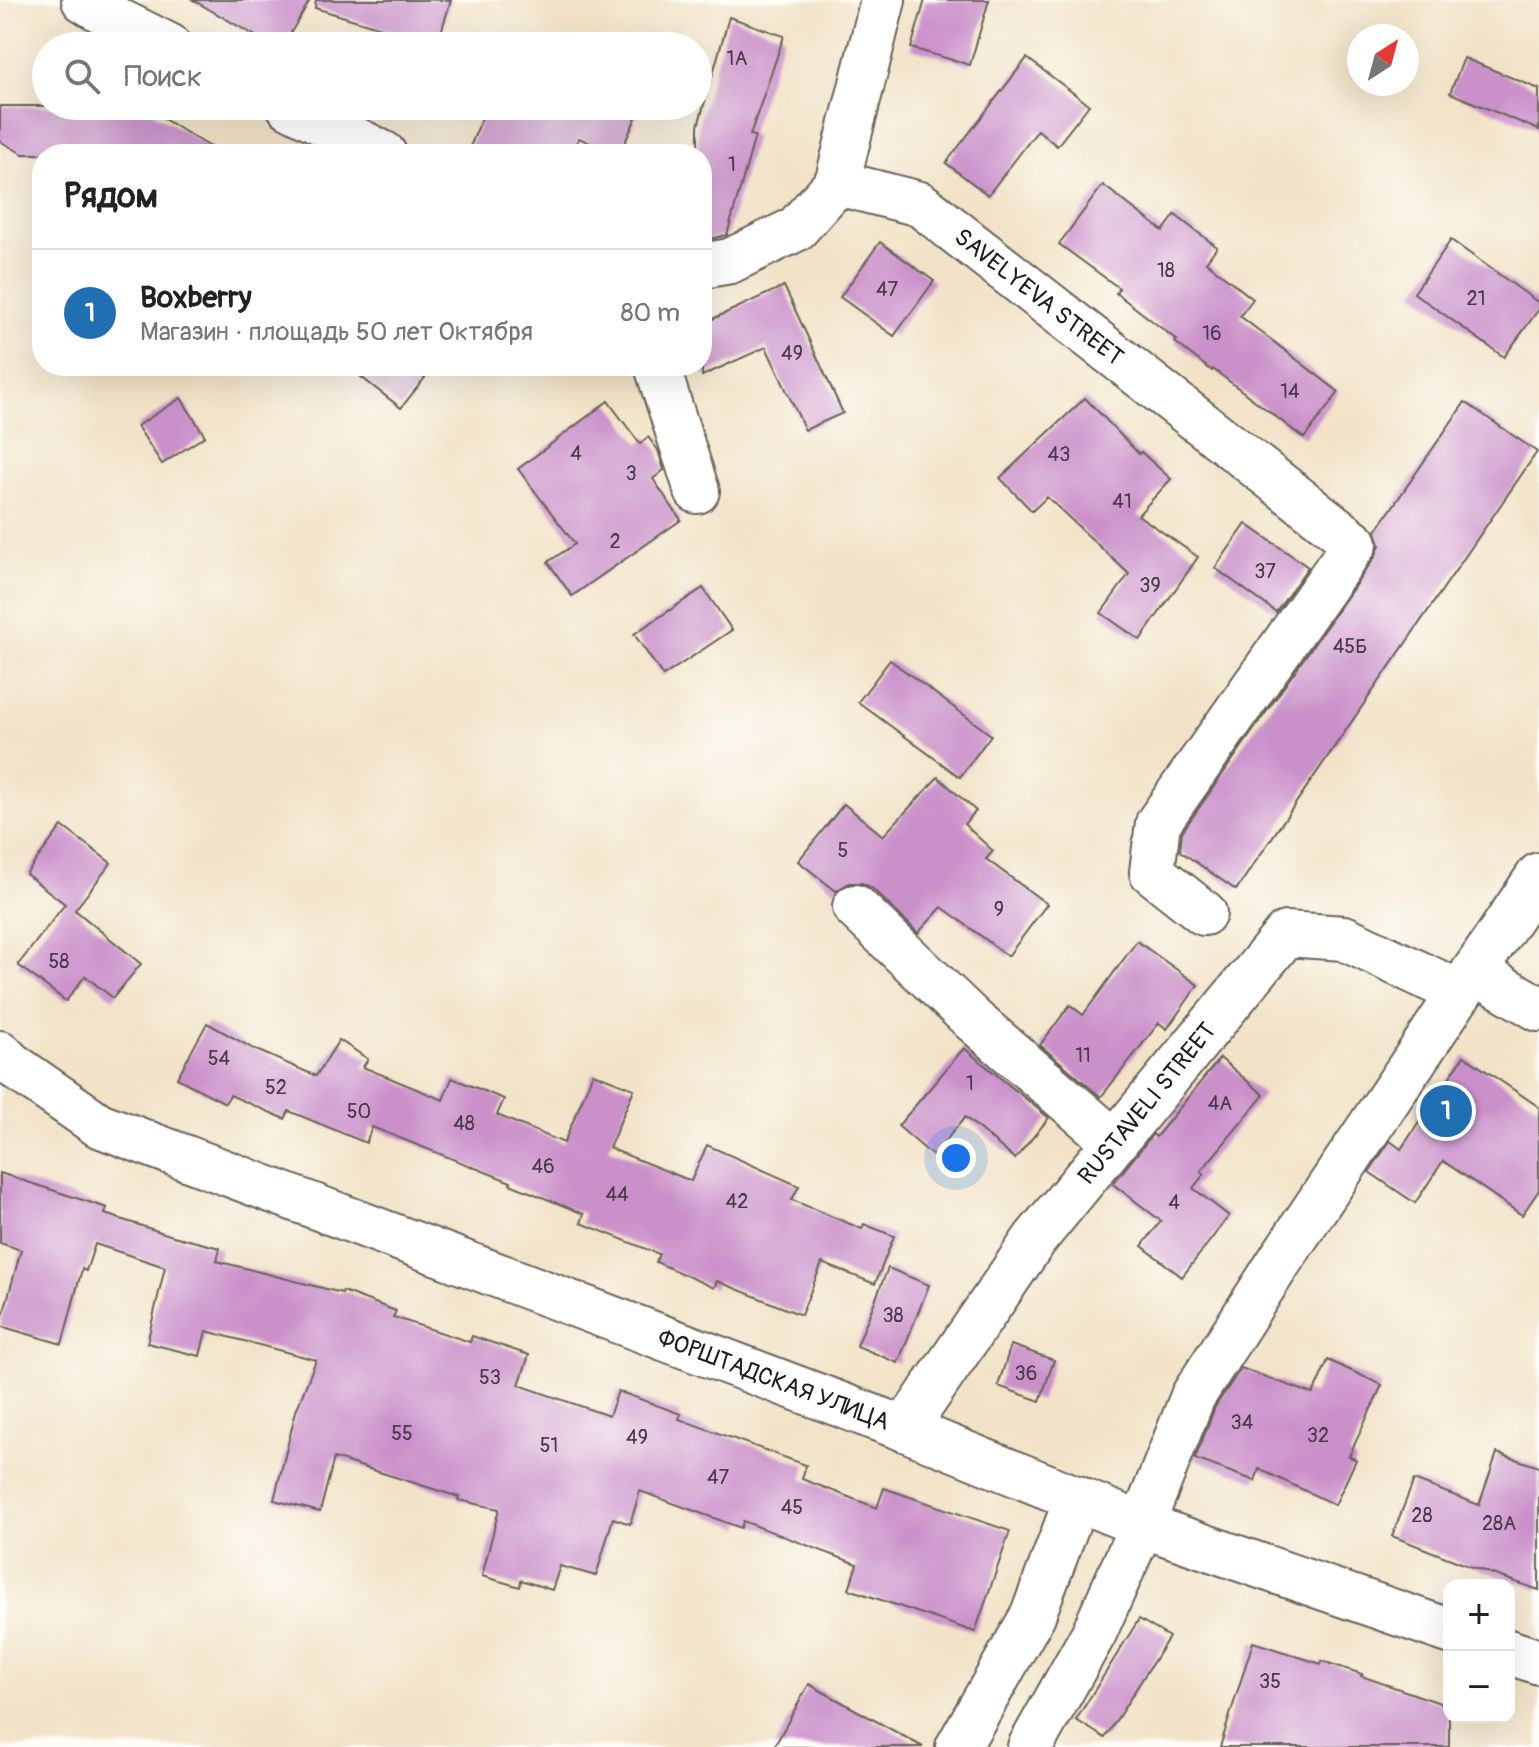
<!DOCTYPE html>
<html lang="ru">
<meta charset="utf-8">
<style>
:root{--surface:#fff;--page:#f2f2f2;--text:#222;--muted:#767676;--line:#e0e0e0;--accent:#1f6fb2}
body{margin:0;font-family:Pangolin,sans-serif;background:var(--page);color:var(--text)}
.controls{position:absolute;right:24px;bottom:24px;display:grid;overflow:hidden;border-radius:16px;box-shadow:0 8px 32px #0002}
.controls button{width:72px;height:72px;display:grid;place-items:center;padding:0;border:0;border-bottom:2px solid var(--line);background:var(--surface);color:var(--text);font:40px sans-serif}
.compass{position:absolute;left:1347px;top:24px;width:72px;height:72px;border-radius:50%;background:var(--surface);box-shadow:0 8px 32px #0002;rotate:36deg}
.you{position:absolute;left:956px;top:1158px;width:28px;height:28px;margin:-20px;border:6px solid #fff;border-radius:50%;background:#1a73e8;box-shadow:0 0 0 12px #1a73e833}
.badge{display:grid;place-items:center;width:52px;height:52px;border-radius:50%;background:var(--accent);color:#fff;font-size:26px;font-weight:700}
.pin{position:absolute;translate:-50% -50%;border:4px solid #fff;box-shadow:0 2px 8px #0006}
.list{margin:0;padding:0;list-style:none}
h2{display:flex;justify-content:space-between;align-items:center;height:104px;margin:0;padding:0 32px;font-size:34px}
h2 small{font-size:26px;font-weight:400;color:var(--muted)}
.list li{display:grid;grid-template-columns:52px 1fr auto;gap:24px;align-items:center;box-sizing:border-box;height:128px;padding:0 32px;border-top:2px solid var(--line)}
.list b{display:block;font-size:30px;white-space:nowrap}
.list p{margin:0;font-size:26px;white-space:nowrap;color:var(--muted)}
.list em{font-size:26px;font-style:normal;color:var(--muted)}
.icon{flex:none;width:44px;height:44px;fill:none;stroke:currentColor;stroke-width:2;stroke-linecap:round;stroke-linejoin:round}
.map{position:relative;flex:none;width:1539px;height:1747px;overflow:hidden}
.search{position:absolute;background:var(--surface);box-shadow:0 8px 32px #0002;left:32px;top:32px;width:680px;height:88px;display:flex;align-items:center;gap:20px;box-sizing:border-box;padding:0 28px;border-radius:44px;color:var(--muted);font-size:30px}
.panel{position:absolute;background:var(--surface);box-shadow:0 8px 32px #0002;left:32px;top:144px;width:680px;height:232px;border-radius:32px}
.map>svg:first-child{display:block}
.building{fill:#ca90ca}
.lines{fill:none;stroke-linecap:round;stroke-linejoin:round}
.minor-casing{stroke:#676258;stroke-width:48}
.minor{stroke:#fff;stroke-width:44}
.labels{text-anchor:middle;stroke-width:8;stroke-linejoin:round;paint-order:stroke}
.number-label{font-size:20px;fill:#483948}
.street-label{font-size:24px;fill:#1c1c1c;stroke:#fdfcf7}
</style>
<div class="map">
<svg width="1539" height="1747" viewBox="0 0 1539 1747">
<rect width="100%" height="100%" fill="#fdfcf7"/>
<filter id="ink" filterUnits="userSpaceOnUse"><feTurbulence type="fractalNoise" baseFrequency=".0125" numOctaves="2"/><feDisplacementMap in="SourceGraphic" scale="16" xChannelSelector="R" yChannelSelector="G"/><feConvolveMatrix kernelMatrix="1 2 1 2 8 2 1 2 1" color-interpolation-filters="sRGB"/></filter>
<filter id="wash" filterUnits="userSpaceOnUse"><feTurbulence type="fractalNoise" baseFrequency=".006" numOctaves="4" result="noise"/><feDisplacementMap in="SourceGraphic" scale="32" xChannelSelector="R" yChannelSelector="G"/><feGaussianBlur stdDeviation="1.8" result="paint"/><feColorMatrix in="noise" values="0 0 0 0 0 0 0 0 0 0 0 0 0 0 0 0 0 1.4 0 .05"/><feComposite in="paint" operator="in"/></filter>
<g filter="url(#wash)">
<rect width="100%" height="100%" fill="#f2e3c8"/>
<g id="blocks">
<g class="building">
<polygon points="193,0 310,0 283,46 273,46"/>
<polygon points="316,0 451,0 437,45 315,8"/>
<polygon points="925,0 989,0 970,65 911,48"/>
<polygon points="729,17 784,36 750,135 755,136 727,235 702,241 702,154 698,154 698,126"/>
<polygon points="1027,58 1089,105 1057,146 1038,130 988,195 946,163"/>
<polygon points="1464,58 1539,89 1539,130 1450,93"/>
<polygon points="0,106 142,106 222,154 23,154 0,141"/>
<polygon points="487,106 641,106 620,154 614,154 579,138 572,154 467,154"/>
<polygon points="1103,185 1163,231 1175,215 1217,247 1206,262 1253,299 1240,316 1339,392 1304,438 1213,369 1212,371 1175,342 1177,340 1116,293 1119,288 1059,244"/>
<polygon points="1451,240 1539,303 1539,309 1504,357 1414,293"/>
<polygon points="880,242 934,281 894,336 840,297"/>
<polygon points="784,286 843,413 805,430 766,347 702,376 702,324"/>
<polygon points="347,366 434,366 401,408"/>
<polygon points="181,398 205,436 162,464 137,426"/>
<polygon points="1085,398 1139,454 1141,452 1171,479 1138,515 1198,557 1140,640 1101,613 1129,574 1047,497 1032,511 1000,478"/>
<polygon points="608,401 640,444 648,437 658,450 664,470 653,479 681,520 572,596 548,562 575,544 518,469"/>
<polygon points="1465,402 1537,452 1236,890 1180,851 1182,832 1375,557 1380,545 1376,531"/>
<polygon points="1246,524 1308,567 1276,612 1215,568"/>
<polygon points="703,588 732,630 663,676 634,634"/>
<polygon points="890,660 991,735 960,777 858,702"/>
<polygon points="938,777 976,811 964,824 993,851 986,859 1047,904 1008,956 942,907 918,933 872,888 862,883 849,883 836,891 798,861 844,804 883,836"/>
<polygon points="62,826 111,863 75,910 141,964 113,998 85,976 66,1001 18,965 65,904 26,874"/>
<polygon points="1137,941 1198,985 1167,1029 1159,1023 1101,1097 1040,1045 1070,1005 1083,1015"/>
<polygon points="207,1023 254,1049 316,1076 339,1040 368,1059 363,1067 443,1100 452,1078 504,1099 497,1115 564,1143 593,1073 634,1089 609,1148 691,1181 707,1145 799,1186 792,1200 862,1229 864,1224 894,1236 875,1284 822,1263 801,1315 717,1281 714,1288 656,1262 659,1254 581,1223 584,1214 510,1184 511,1182 372,1127 366,1143 289,1111 285,1119 230,1095 225,1103 177,1078"/>
<polygon points="964,1048 1049,1118 1015,1159 965,1117 933,1156 898,1126"/>
<polygon points="1464,1056 1539,1107 1539,1190 1522,1215 1443,1161 1415,1203 1369,1172 1390,1141 1401,1149"/>
<polygon points="1220,1058 1264,1095 1201,1171 1204,1174 1193,1188 1229,1216 1182,1277 1142,1246 1161,1221 1113,1184 1153,1134 1156,1137"/>
<polygon points="0,1173 107,1208 105,1214 173,1236 220,1248 217,1261 342,1293 343,1291 396,1311 393,1317 470,1342 472,1336 529,1355 519,1385 609,1416 618,1391 681,1414 679,1419 806,1465 802,1479 877,1508 884,1488 1010,1531 975,1632 849,1589 857,1564 743,1521 741,1528 640,1491 630,1524 613,1518 596,1576 560,1566 552,1590 521,1580 520,1587 482,1576 499,1509 458,1500 459,1497 334,1458 320,1512 274,1500 296,1411 316,1360 206,1331 200,1356 147,1343 165,1267 95,1244 86,1271 82,1269 62,1344 0,1326 21,1250 0,1243"/>
<polygon points="888,1268 929,1285 898,1363 857,1346"/>
<polygon points="1011,1345 1054,1360 1040,1401 998,1386"/>
<polygon points="1328,1360 1382,1385 1349,1456 1356,1460 1335,1505 1259,1469 1255,1481 1195,1459 1215,1407 1241,1368 1313,1394"/>
<polygon points="1497,1453 1539,1467 1539,1590 1466,1565 1392,1536 1414,1480 1479,1505"/>
<polygon points="1139,1619 1169,1637 1105,1738 1076,1720"/>
<polygon points="1253,1642 1321,1664 1322,1661 1362,1674 1361,1676 1449,1706 1449,1747 1220,1747"/>
<polygon points="809,1684 923,1747 774,1747"/>
</g>
</g>
</g>
<g filter="url(#ink)">
<use href="#blocks" fill-opacity="0" stroke="#676258" stroke-width="2"/>
<g class="lines">
<g class="minor-casing">
<g id="minor">
<polyline points="84,0 117,20 169,46"/>
<polyline points="289,106 384,154"/>
<polyline points="837,183 883,0"/>
<path id="s1" d="M702,266L730,261L796,229L837,183L920,204L1355,543L1158,823L1152,872L1204,913"/>
<polyline points="657,366 697,491"/>
<polyline points="855,907 973,1020 1115,1142"/>
<polyline points="1474,971 1539,1009"/>
<path id="s2" d="M0,1053L11,1064L99,1125L905,1429L1142,1525L1449,1631"/>
<path id="s3" d="M905,1429L1035,1239L1286,934L1344,938L1460,993"/>
<polyline points="1509,1652 1539,1662"/>
<polyline points="958,1747 1033,1615 1077,1498"/>
<polyline points="1030,1747 1094,1633 1142,1525 1193,1396 1281,1259 1539,875"/>
</g>
</g>
<use href="#minor" class="minor"/>
</g>
</g>
<g class="labels">
<g class="number-label">
<text x="737" y="65">1А</text>
<text x="732" y="171">1</text>
<text x="1166" y="277">18</text>
<text x="887" y="296">47</text>
<text x="1476" y="305">21</text>
<text x="1212" y="340">16</text>
<text x="792" y="360">49</text>
<text x="1290" y="398">14</text>
<text x="576" y="460">4</text>
<text x="1059" y="461">43</text>
<text x="631" y="480">3</text>
<text x="1122" y="508">41</text>
<text x="615" y="548">2</text>
<text x="1265" y="578">37</text>
<text x="1150" y="592">39</text>
<text x="1350" y="653">45Б</text>
<text x="843" y="857">5</text>
<text x="999" y="916">9</text>
<text x="59" y="968">58</text>
<text x="1083" y="1062">11</text>
<text x="219" y="1065">54</text>
<text x="970" y="1090">1</text>
<text x="276" y="1094">52</text>
<text x="1220" y="1110">4А</text>
<text x="359" y="1118">50</text>
<text x="464" y="1130">48</text>
<text x="543" y="1173">46</text>
<text x="617" y="1201">44</text>
<text x="737" y="1208">42</text>
<text x="1174" y="1209">4</text>
<text x="893" y="1322">38</text>
<text x="1026" y="1380">36</text>
<text x="490" y="1384">53</text>
<text x="1242" y="1429">34</text>
<text x="402" y="1440">55</text>
<text x="1318" y="1442">32</text>
<text x="637" y="1444">49</text>
<text x="549" y="1452">51</text>
<text x="718" y="1484">47</text>
<text x="792" y="1514">45</text>
<text x="1422" y="1522">28</text>
<text x="1499" y="1530">28А</text>
<text x="1270" y="1688">35</text>
</g>
<g class="street-label">
<text dy="8" stroke="none"><textPath href="#s1" startOffset="400">SAVELYEVA STREET</textPath></text>
<text dy="8" stroke="none"><textPath href="#s3" startOffset="406">RUSTAVELI STREET</textPath></text>
<text dy="8" stroke="none"><textPath href="#s2" startOffset="844">ФОРШТАДСКАЯ УЛИЦА</textPath></text>
</g>
</g>
</svg>
<div class="controls">
<button>+</button>
<button>−</button>
</div>
<svg class="compass" viewBox="-18 -18 36 36"><path d="M0-13l5 13h-10z" fill="#e53935"/><path d="M0 13l5-13h-10z" fill="#767676"/></svg>
<div class="you"></div>
<div class="pin badge" style="left:1446px;top:1111px">1</div>
<div class="search"><svg class="icon" aria-label="search" viewBox="0 0 24 24"><circle cx="10" cy="10" r="6"/><path d="M15 15l6 6"/></svg>Поиск</div>
<section class="panel">
<h2>Рядом<small></small></h2>
<ul class="list">
<li><span class="badge">1</span><div><b>Boxberry</b><p>Магазин · площадь 50 лет Октября</p></div><em>80 m</em></li>
</ul>
</section>
</div>
